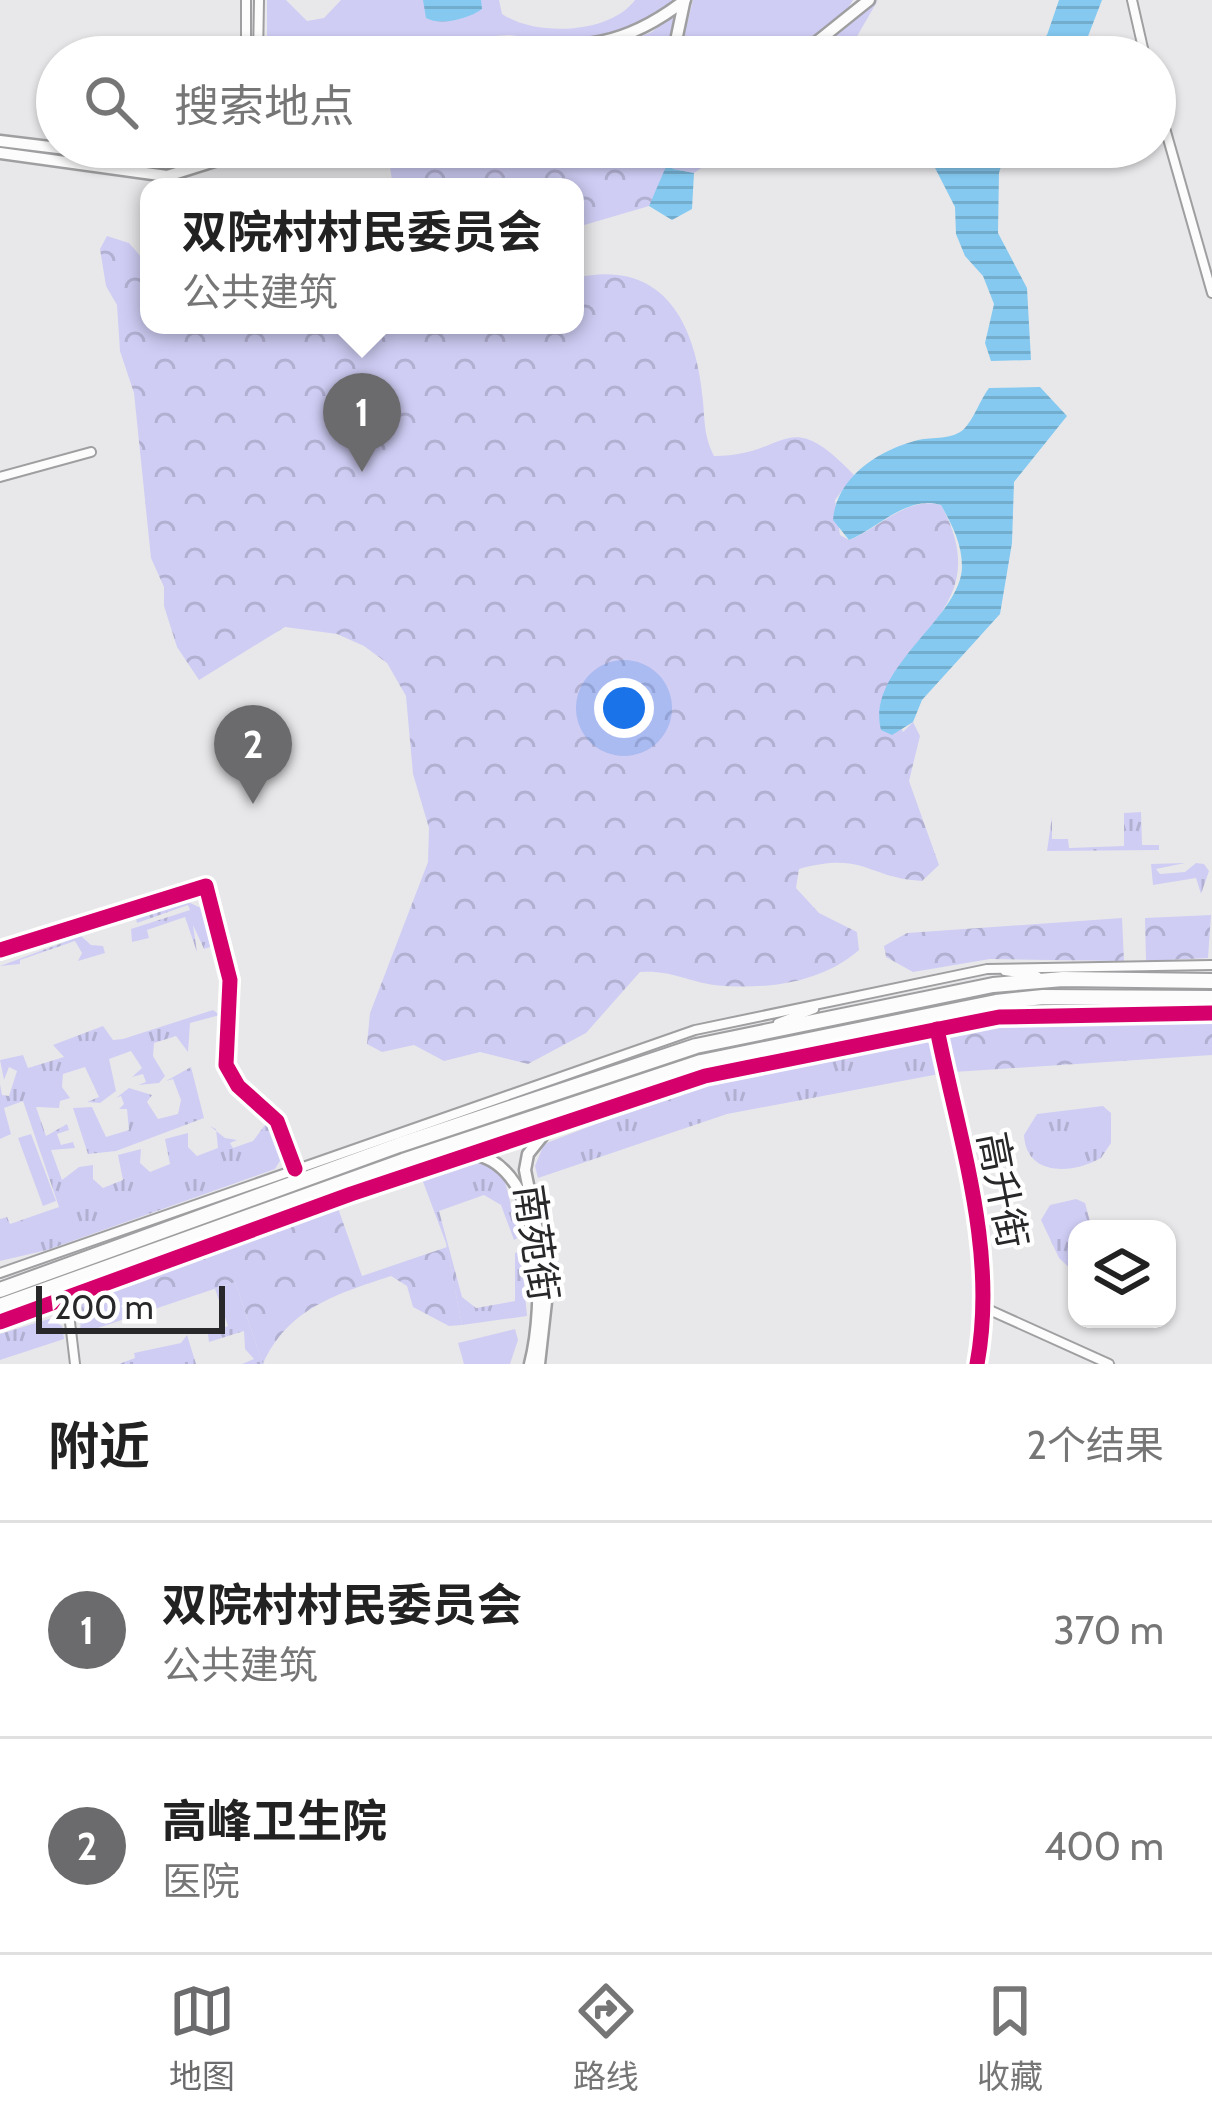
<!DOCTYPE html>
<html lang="zh">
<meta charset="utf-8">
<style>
:root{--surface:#fff;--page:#f2f2f2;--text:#222;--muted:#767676;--line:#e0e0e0;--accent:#6b6b6d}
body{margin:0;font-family:Cabin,"Noto Sans SC",sans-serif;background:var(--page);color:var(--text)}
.controls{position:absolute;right:36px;bottom:36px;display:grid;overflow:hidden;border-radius:24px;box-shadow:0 3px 9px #0004}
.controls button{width:108px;height:108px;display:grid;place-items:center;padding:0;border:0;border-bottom:3px solid var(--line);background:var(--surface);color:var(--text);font:60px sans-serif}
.scale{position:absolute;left:36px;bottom:30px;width:189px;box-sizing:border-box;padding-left:12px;border:6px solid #28282a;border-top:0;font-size:33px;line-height:42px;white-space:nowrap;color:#28282a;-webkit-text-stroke:9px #fff;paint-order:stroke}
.you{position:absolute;left:624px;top:708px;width:42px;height:42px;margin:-30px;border:9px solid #fff;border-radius:50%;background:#1a73e8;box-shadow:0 0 0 18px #1a73e833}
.badge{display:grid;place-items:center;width:78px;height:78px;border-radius:50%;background:var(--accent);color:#fff;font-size:39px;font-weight:700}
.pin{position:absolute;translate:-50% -99px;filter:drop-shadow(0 3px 6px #0008)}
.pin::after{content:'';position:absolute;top:63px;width:42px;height:36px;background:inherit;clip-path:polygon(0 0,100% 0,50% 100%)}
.popup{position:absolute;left:140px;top:178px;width:444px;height:156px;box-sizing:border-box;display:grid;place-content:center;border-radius:24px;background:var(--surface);filter:drop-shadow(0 3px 9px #0005);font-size:39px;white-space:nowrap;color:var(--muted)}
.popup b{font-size:45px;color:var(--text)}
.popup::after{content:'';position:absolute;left:50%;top:100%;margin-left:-24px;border:24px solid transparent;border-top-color:var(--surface)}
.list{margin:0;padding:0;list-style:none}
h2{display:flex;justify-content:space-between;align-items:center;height:156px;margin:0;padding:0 48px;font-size:51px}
h2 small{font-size:39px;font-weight:400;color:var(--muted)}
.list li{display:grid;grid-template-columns:78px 1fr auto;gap:36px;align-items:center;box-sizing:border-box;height:216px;padding:0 48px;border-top:3px solid var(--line)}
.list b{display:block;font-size:45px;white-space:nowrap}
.list p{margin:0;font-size:39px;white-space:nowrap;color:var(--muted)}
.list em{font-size:39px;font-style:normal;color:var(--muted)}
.icon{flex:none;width:66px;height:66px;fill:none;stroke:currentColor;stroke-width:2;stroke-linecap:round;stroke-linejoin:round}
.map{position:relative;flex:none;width:1212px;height:1364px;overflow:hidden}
.search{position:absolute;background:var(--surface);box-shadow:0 3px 9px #0004;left:36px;right:36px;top:36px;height:132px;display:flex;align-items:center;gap:30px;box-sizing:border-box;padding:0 42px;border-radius:66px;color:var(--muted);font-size:45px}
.sheet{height:588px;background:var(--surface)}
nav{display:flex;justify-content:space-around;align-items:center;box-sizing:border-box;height:168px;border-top:3px solid var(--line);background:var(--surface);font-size:33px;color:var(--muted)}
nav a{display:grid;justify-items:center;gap:6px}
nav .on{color:var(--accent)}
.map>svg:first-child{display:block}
.grass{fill:url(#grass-tufts)}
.forest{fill:url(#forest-crowns)}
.green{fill:#cfcdf4}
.water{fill:url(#water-rules)}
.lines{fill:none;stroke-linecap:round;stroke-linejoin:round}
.minor-casing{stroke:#9f9fa1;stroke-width:12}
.major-casing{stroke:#9f9fa1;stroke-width:15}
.highway-casing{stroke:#9f9fa1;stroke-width:18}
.minor{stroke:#fcfcfc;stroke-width:8}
.major{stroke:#fcfcfc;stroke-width:10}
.highway{stroke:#fcfcfc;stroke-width:14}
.cycleway-casing{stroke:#fff;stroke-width:22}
.cycleway{stroke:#d6006c;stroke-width:15}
.labels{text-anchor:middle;stroke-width:9;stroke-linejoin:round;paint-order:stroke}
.street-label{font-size:39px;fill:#28282a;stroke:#fff}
</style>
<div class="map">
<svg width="1212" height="1364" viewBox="0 0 1212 1364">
<defs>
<pattern id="grass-tufts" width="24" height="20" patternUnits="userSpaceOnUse" patternTransform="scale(3)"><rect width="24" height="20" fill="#cfcdf4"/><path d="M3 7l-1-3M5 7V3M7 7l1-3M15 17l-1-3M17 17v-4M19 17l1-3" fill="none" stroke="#b2b0d1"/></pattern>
<pattern id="forest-crowns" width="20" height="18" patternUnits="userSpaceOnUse" patternTransform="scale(3)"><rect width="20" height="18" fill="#cfcdf4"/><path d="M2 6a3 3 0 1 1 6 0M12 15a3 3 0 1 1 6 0" fill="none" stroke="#b2b0d1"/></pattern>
<pattern id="water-rules" width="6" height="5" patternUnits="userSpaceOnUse" patternTransform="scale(3)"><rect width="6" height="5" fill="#85c9f0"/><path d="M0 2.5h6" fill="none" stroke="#73adce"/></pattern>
</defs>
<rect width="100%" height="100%" fill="#e8e8ea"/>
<g class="grass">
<polygon points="1141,812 1142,845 1159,845 1159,850 1047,851 1052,817 1052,839 1068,839 1069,848 1124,846 1124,813"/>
<polygon points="1185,863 1156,869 1160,874 1185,872 1196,863 1204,864 1209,871 1201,894 1196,878 1153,885 1151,864"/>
<polygon points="188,902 201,908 213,946 204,949 193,925 197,952 185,917 147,930 149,938 132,942 131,929 190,910 188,905 137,923 136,918"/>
<polygon points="81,936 91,945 103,946 105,953 78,961 82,953 75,941 20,960 20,964 0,966"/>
<polygon points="213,1010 220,1015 190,1023 188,1052 176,1036 154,1043 153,1056 165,1076 159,1083 138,1085 146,1082 143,1074 132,1077 142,1068 131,1051 109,1059 116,1091 100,1103 87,1102 99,1097 85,1067 63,1074 62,1087 70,1098 60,1101 59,1108 36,1107 46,1136 67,1124 69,1130 57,1134 61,1145 73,1142 75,1148 51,1150 62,1180 79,1167 93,1165 93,1179 103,1188 123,1180 118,1155 141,1149 140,1163 150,1172 170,1164 165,1139 188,1133 188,1147 197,1156 218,1148 216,1129 210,1126 225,1138 237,1140 230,1143 233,1148 253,1141 268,1121 281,1159 275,1169 47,1250 0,1261 0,1219 7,1217 10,1224 59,1207 23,1101 4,1108 11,1134 0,1139 0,1084 2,1095 9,1096 17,1071 9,1067 4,1080 0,1060 23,1055 28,1068 64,1057 53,1045 103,1026 113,1040 123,1039"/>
<polygon points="924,1038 933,1048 939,1074 727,1114 538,1178 535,1166 544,1144 705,1082"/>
<polygon points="191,1067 204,1118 116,1151 88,1154 73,1108 92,1107 106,1137 129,1130 127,1109 119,1109 124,1104 121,1096 116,1098 129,1088 152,1095 147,1102 158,1119 178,1114 181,1100 173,1079 166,1081"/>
<path d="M1103,1106L1111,1113V1143L1101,1158C1073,1174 1026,1177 1024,1135L1037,1114Z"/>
<polygon points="482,1162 503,1174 519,1237 514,1240 501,1205 484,1195 439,1211 462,1297 476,1308 515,1301 515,1253 521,1251 527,1316 462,1325 446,1243 422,1179"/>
<polygon points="1076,1199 1085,1203 1092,1229 1077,1229 1077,1275 1059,1258 1041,1220 1050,1205"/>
<polygon points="235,1282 263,1364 242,1364 254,1359 245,1349 244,1331 209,1342 208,1334 228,1326 215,1289"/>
<polygon points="49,1319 62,1326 64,1339 0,1360 0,1334"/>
<polygon points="187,1335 196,1364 119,1364 135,1358 134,1353 181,1343"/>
</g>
<g class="forest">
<polygon points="387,147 664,147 666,173 649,206 581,226 575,225 575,187 393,187"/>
<path d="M107,236L129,243L149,266V325H575V278C663,258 696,322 703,401C705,423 704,436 714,456C790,456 785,403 854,475L835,500L840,535L849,540C878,529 908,495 941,505C988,593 928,617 886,692L903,732L913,722L920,736L909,781L939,865L922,881C866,878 866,851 799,869L796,888L819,913L857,932L859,950C820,984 764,990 714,985C686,981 671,970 640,972L586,1033L528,1064L480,1052L444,1061L414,1045L382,1052L367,1044L370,1013L428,862L429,828L413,774L406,696L387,663L364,646L337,634L285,627L199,680L177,647L164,606V587L151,558L134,393L120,351L117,305L106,286L100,249Z"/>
<polygon points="1211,915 1208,958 1146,961 1145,918"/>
<polygon points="1122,918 1124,961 990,959 913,972 886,957 884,946 907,933"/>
<polygon points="1041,1017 1212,1018 1212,1055 954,1072 947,1039 953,1031"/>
<path d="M338,1208L362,1276L447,1247L462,1325L449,1326L413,1307L407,1286L391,1276C337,1294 288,1308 263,1364L235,1282L80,1334L82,1300Z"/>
</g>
<g class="green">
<path d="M267,0H286L307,21L324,18L341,0H499L502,14C536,37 610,34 635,0H675L615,37L571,43L510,35L446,39L383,57H267Z"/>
<path d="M693,0H853C816,66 754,57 691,57L683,39Z"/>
<polygon points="878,0 845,57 810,57 814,54"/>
<polygon points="676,13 672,35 678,57 589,57 652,32"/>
<polygon points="664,147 732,147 694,173 673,169 663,156"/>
<polygon points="31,1134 56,1201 43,1206 18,1138"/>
<polygon points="515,1329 518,1340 510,1364 464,1364 458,1343"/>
</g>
<g class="water">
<path d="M423,0H481L482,9C468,19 441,26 426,18Z"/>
<polygon points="1059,0 1102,0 1080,57 1025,57 1047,35"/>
<polygon points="945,147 1007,147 999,173 998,233 1027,288 1031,360 991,361 985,343 994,304 983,276 965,256 956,234 955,207 933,164"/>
<polygon points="668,162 673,169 694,173 692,209 672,220 649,206"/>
<path d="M1040,387L1067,416L1014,482L1012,543L1000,614L922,700L913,722L892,735L881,730C865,669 961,618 962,567C962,543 952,525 941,505C908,494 877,529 849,540L833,520C836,478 878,450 918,440C933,437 952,440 964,429C974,419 980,400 989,388Z"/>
</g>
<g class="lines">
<g class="minor-casing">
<g id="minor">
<polyline points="1132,0 1145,57"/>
<polyline points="246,57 246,0"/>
<polyline points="258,57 259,0"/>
<polyline points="1155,93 1212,293"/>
<polyline points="0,477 91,452"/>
<polyline points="0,950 206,886 230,980 226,1065 238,1086 277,1121 294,1168"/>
<polyline points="1005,971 1037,976"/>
<polyline points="778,1023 814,1009"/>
<path d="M937,1029C959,1139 998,1251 977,1364"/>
<polyline points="777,1057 808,1046"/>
<polyline points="206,1238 244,1229"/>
<polyline points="0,1273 695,1030 987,969 1212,965"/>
<polyline points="67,1297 75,1364"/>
<polyline points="985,1308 1109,1364"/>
<polyline points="0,1322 351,1194 705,1076 999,1017 1212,1013"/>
</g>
</g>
<g class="major-casing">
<g id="major">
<path d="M410,57C522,20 579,83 685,0"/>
<polyline points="684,57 677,36 684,3"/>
<polyline points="798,57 869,0"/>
<polyline points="0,141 132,157 211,147"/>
<polyline points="0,153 167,176 259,147"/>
<path d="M473,1154C547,1167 545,1307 530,1364"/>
<polyline points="539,1364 548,1284 525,1170 528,1154 548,1129"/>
</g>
</g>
<g class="highway-casing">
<g id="highway">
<polyline points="0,1290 399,1145 696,1046 993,985 1063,979 1212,981"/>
<polyline points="0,1306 403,1161 701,1062 996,1002 1043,997 1212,998"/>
</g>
</g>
<use href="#minor" class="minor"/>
<use href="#major" class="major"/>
<use href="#highway" class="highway"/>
<g class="cycleway-casing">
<g id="cycleway">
<polyline points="0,950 206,886 230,980 226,1065 238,1086 277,1121 295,1169"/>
<path d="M937,1029C959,1139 998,1251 977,1364"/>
<polyline points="0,1322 351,1194 705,1076 999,1017 1212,1013"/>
</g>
</g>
<use href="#cycleway" class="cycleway"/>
</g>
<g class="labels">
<g class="street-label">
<text transform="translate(1003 1190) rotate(79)" y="14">高升街</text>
<text transform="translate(537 1243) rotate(82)" y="14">南苑街</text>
</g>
</g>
</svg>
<div class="controls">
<button><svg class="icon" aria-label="layers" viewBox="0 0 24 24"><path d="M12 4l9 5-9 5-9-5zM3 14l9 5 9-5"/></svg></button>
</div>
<div class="scale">200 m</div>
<div class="you"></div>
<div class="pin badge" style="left:362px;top:472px">1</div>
<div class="popup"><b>双院村村民委员会</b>公共建筑</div>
<div class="pin badge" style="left:253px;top:804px">2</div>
<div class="search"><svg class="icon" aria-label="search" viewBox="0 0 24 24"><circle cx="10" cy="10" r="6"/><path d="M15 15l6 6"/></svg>搜索地点</div>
</div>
<section class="sheet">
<h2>附近<small>2个结果</small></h2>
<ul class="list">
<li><span class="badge">1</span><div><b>双院村村民委员会</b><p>公共建筑</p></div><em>370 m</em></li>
<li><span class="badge">2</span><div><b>高峰卫生院</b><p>医院</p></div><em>400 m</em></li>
</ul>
</section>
<nav>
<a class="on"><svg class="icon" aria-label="map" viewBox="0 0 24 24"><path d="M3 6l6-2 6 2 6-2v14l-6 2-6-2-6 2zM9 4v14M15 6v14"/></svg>地图</a>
<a><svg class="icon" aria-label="directions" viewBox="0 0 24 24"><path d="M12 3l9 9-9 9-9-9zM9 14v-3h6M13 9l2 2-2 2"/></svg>路线</a>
<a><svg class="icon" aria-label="saved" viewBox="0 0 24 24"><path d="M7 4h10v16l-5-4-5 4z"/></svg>收藏</a>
</nav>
